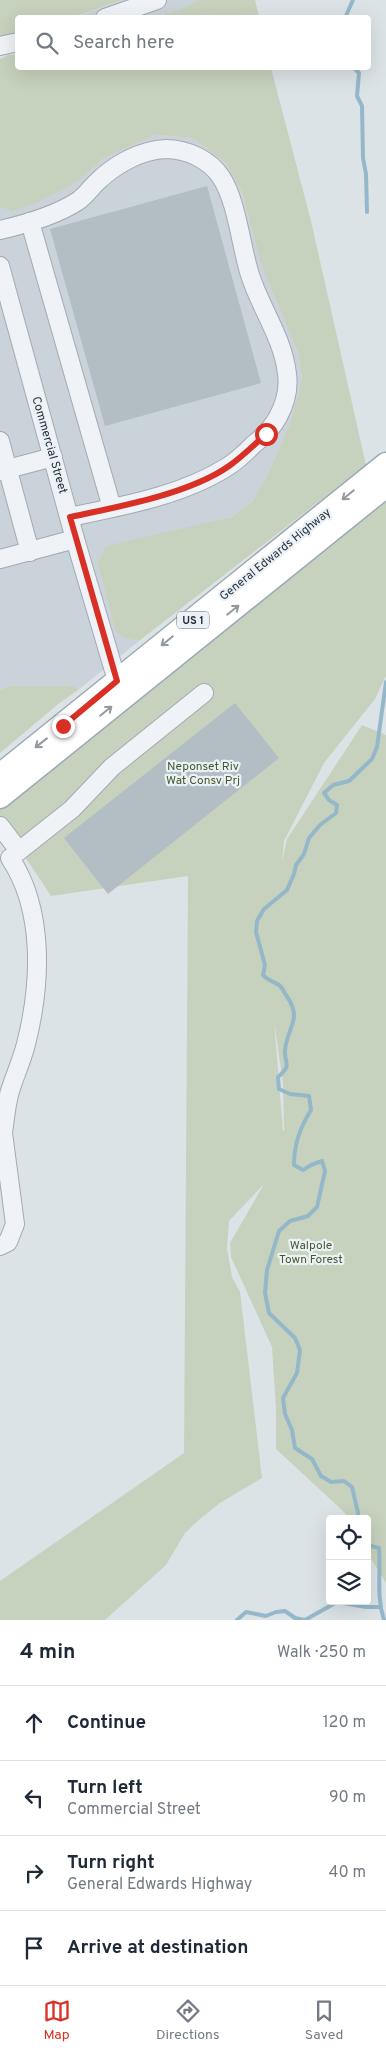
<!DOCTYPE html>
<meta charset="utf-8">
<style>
:root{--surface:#fff;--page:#f6f6f7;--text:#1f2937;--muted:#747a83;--line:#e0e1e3;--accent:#d93025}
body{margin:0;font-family:Overpass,sans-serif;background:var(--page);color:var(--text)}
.controls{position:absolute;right:15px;bottom:15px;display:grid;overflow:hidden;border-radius:5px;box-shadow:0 5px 20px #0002}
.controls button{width:45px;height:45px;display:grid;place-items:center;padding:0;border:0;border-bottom:1px solid var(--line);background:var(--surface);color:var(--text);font:25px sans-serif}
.stop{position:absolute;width:15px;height:15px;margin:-11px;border:4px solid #d93025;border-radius:50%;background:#fff}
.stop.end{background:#d93025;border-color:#fff;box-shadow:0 1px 5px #0008}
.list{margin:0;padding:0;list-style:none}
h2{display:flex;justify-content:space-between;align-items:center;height:65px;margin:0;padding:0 20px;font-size:21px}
h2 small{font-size:16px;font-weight:400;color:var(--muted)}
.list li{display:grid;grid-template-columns:32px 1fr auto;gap:15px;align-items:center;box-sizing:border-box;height:75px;padding:0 20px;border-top:1px solid var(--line)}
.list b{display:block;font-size:19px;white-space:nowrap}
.list p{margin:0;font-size:16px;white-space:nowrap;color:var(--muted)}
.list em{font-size:16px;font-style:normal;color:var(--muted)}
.icon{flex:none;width:28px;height:28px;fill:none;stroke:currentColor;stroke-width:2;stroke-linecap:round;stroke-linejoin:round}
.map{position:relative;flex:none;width:386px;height:1620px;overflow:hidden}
.search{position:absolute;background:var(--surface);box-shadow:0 5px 20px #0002;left:15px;right:15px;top:15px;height:55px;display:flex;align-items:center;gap:12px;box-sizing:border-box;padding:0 18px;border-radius:5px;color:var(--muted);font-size:19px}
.sheet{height:365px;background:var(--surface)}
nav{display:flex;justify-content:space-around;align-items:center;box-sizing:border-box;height:70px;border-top:1px solid var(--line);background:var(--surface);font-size:14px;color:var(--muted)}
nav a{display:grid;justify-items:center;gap:2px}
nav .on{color:var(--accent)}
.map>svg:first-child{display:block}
.built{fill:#cad2da}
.green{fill:#c6d2bd;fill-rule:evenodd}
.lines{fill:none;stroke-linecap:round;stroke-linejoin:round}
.stream{stroke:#94b8ca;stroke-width:4}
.building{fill:#b3bdc4}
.minor-casing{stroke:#a1abb1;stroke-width:20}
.major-casing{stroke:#9ba9b4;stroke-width:25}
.minor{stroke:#eff2f6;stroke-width:18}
.major{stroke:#fff;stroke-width:22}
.oneway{stroke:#92999f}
.route{stroke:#d93025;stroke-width:6}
.labels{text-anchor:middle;stroke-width:4.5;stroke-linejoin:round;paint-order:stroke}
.shield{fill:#ecf1f5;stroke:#616c76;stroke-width:1}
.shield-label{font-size:11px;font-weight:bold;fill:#25333f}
.street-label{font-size:12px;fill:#25333f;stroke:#ecf1f5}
.park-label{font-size:12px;fill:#415b31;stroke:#ecf1f5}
</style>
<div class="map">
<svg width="386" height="1620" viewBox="0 0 386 1620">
<rect width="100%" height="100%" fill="#dce3e7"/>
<g class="built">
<polygon points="122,0 197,0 184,8 155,17 74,18"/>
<polygon points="156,135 193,138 227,164 242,193 262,267 298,352 302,379 290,423 269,472 252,502 232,517 186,529 127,639 139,641 78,690 74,686 10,686 0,690 0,206 79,181 104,158"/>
</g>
<g class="green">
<polygon points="0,0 122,0 74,17 18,18 17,33 0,36"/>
<polygon points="197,0 255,0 259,17 155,17 184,8"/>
<polygon points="8,55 17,55 18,68 271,68 311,221 366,465 139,641 127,639 116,632 98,563 106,546 232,517 252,502 269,472 290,423 302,379 298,352 262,267 242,193 227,164 193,138 156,135 104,158 79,181 36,203 12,211 0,207 0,59"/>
<path d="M386,498V676L375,699L324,763L284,841L282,862L287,839L362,725L386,735V1583L367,1552V1519H348L344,1512L276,1449V1409L272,1347L231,1257L230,1243L264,1184L229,1221L227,1248L232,1277L240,1292L262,1478L220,1503L201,1518L185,1533L166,1565L105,1620H0V1581L184,1453L188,876L51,896L0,819V801ZM274,1021L283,1083L284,1131H283Z"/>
<polygon points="10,686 74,686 78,690 57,705 0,753 0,690"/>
</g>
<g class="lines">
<g class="stream">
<polyline points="345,18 353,0"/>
<polyline points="354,68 359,73 357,96 362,106 363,158 366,174 367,212"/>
<path d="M358,1519V1513L352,1487L344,1481L331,1482L321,1476L312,1459L295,1448L292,1430L285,1414L283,1398L297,1373L300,1350L295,1338L269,1313L265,1293L267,1270L279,1231L290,1221L308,1216L317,1207L325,1171L322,1161L311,1165L303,1170L294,1165C294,1144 300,1128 311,1110L309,1096L290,1094L279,1089L278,1077C293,1064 284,1064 285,1050C288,1025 303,1019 286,995C284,992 282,987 279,985C273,981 268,981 263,975L265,965L256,932L257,921L264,909L287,890L294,874L296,865L304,854L309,838L320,825L336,813L337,805L329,800L324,793L333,785L349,781L372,759L377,747L386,682"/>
<path d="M367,1545L379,1548C381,1573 376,1596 384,1620"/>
<polyline points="237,1620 246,1612 266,1616 276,1612 285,1611 295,1618 305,1620 337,1602 366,1607 379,1607"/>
</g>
</g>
<g class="building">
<polygon points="207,186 261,383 105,426 50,229"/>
<polygon points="235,703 279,758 108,894 64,838"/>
</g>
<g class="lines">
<g class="minor-casing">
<g id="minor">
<polyline points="105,18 157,0"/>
<polyline points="0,46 18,42"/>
<polyline points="30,222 112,508"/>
<path d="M0,230C26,224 55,216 78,201C85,196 90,189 96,183C114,165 140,150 166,149C187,149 210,160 221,177C237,201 241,247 250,275C261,309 283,338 287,374C289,388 285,404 278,417C272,428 263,437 253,445C245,453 237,461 227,467C181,496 122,506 70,517"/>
<polyline points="0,266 75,539 117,681"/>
<polyline points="0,441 30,552"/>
<polyline points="0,471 53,457"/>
<polyline points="0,559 75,539"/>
<polyline points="0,826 19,851 72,809 112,767 204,693"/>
<path d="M0,1136L3,1133C5,1119 6,1105 10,1091C15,1075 22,1060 26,1044C41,985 45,911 10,858"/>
<polyline points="0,1246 8,1242 15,1224 3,1133"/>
</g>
</g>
<g class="major-casing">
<g id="major">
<polyline points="0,775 386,464"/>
<polyline points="0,797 386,486"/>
</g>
</g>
<use href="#minor" class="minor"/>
<use href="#major" class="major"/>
</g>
<defs><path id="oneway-shaft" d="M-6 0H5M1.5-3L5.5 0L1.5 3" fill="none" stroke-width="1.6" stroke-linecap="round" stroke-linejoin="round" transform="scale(1.25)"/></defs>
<g class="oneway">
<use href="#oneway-shaft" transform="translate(348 495) rotate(141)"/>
<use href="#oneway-shaft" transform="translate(233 610) rotate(-39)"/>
<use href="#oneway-shaft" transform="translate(167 641) rotate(141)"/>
<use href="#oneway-shaft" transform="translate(106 711) rotate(-39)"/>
<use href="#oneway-shaft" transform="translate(41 743) rotate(142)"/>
</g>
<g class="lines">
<path class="route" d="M63,726L117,681L70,517C118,507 189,494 229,466C242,457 254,445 266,434"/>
</g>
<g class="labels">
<rect class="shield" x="177" y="611.5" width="32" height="17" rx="4"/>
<g class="shield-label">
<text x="193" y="624">US 1</text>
</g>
<g class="street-label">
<text transform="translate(50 445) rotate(74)" y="4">Commercial Street</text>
<text transform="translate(275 554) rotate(-39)" y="4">General Edwards Highway</text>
</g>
<g class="park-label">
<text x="203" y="770">Neponset Riv<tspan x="203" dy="14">Wat Consv Prj</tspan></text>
<text x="311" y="1249">Walpole<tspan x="311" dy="14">Town Forest</tspan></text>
</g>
</g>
</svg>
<div class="controls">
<button><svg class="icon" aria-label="locate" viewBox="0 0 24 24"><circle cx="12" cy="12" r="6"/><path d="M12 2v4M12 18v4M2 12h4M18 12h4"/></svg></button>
<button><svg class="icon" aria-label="layers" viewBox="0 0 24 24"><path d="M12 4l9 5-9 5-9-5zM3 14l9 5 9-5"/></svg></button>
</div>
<div class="stop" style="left:266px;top:434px"></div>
<div class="stop end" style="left:63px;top:726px"></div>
<div class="search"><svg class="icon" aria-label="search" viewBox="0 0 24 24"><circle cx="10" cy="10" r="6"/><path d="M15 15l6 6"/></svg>Search here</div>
</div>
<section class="sheet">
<h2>4 min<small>Walk · 250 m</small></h2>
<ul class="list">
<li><svg class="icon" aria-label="ahead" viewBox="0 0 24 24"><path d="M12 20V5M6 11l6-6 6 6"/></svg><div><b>Continue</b></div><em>120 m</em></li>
<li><svg class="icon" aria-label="left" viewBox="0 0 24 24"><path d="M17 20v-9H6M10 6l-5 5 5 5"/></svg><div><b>Turn left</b><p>Commercial Street</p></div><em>90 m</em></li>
<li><svg class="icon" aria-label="right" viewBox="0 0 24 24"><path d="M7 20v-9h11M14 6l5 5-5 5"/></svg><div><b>Turn right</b><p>General Edwards Highway</p></div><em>40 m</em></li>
<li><svg class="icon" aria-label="arrive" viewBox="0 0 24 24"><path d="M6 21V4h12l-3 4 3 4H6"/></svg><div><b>Arrive at destination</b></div></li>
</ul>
</section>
<nav>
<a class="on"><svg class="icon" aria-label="map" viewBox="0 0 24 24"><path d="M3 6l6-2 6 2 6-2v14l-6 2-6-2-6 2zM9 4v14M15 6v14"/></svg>Map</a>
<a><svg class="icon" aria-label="directions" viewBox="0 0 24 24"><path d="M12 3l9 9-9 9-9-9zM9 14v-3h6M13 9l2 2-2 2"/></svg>Directions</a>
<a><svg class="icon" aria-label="saved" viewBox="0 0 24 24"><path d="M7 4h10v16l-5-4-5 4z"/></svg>Saved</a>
</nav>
